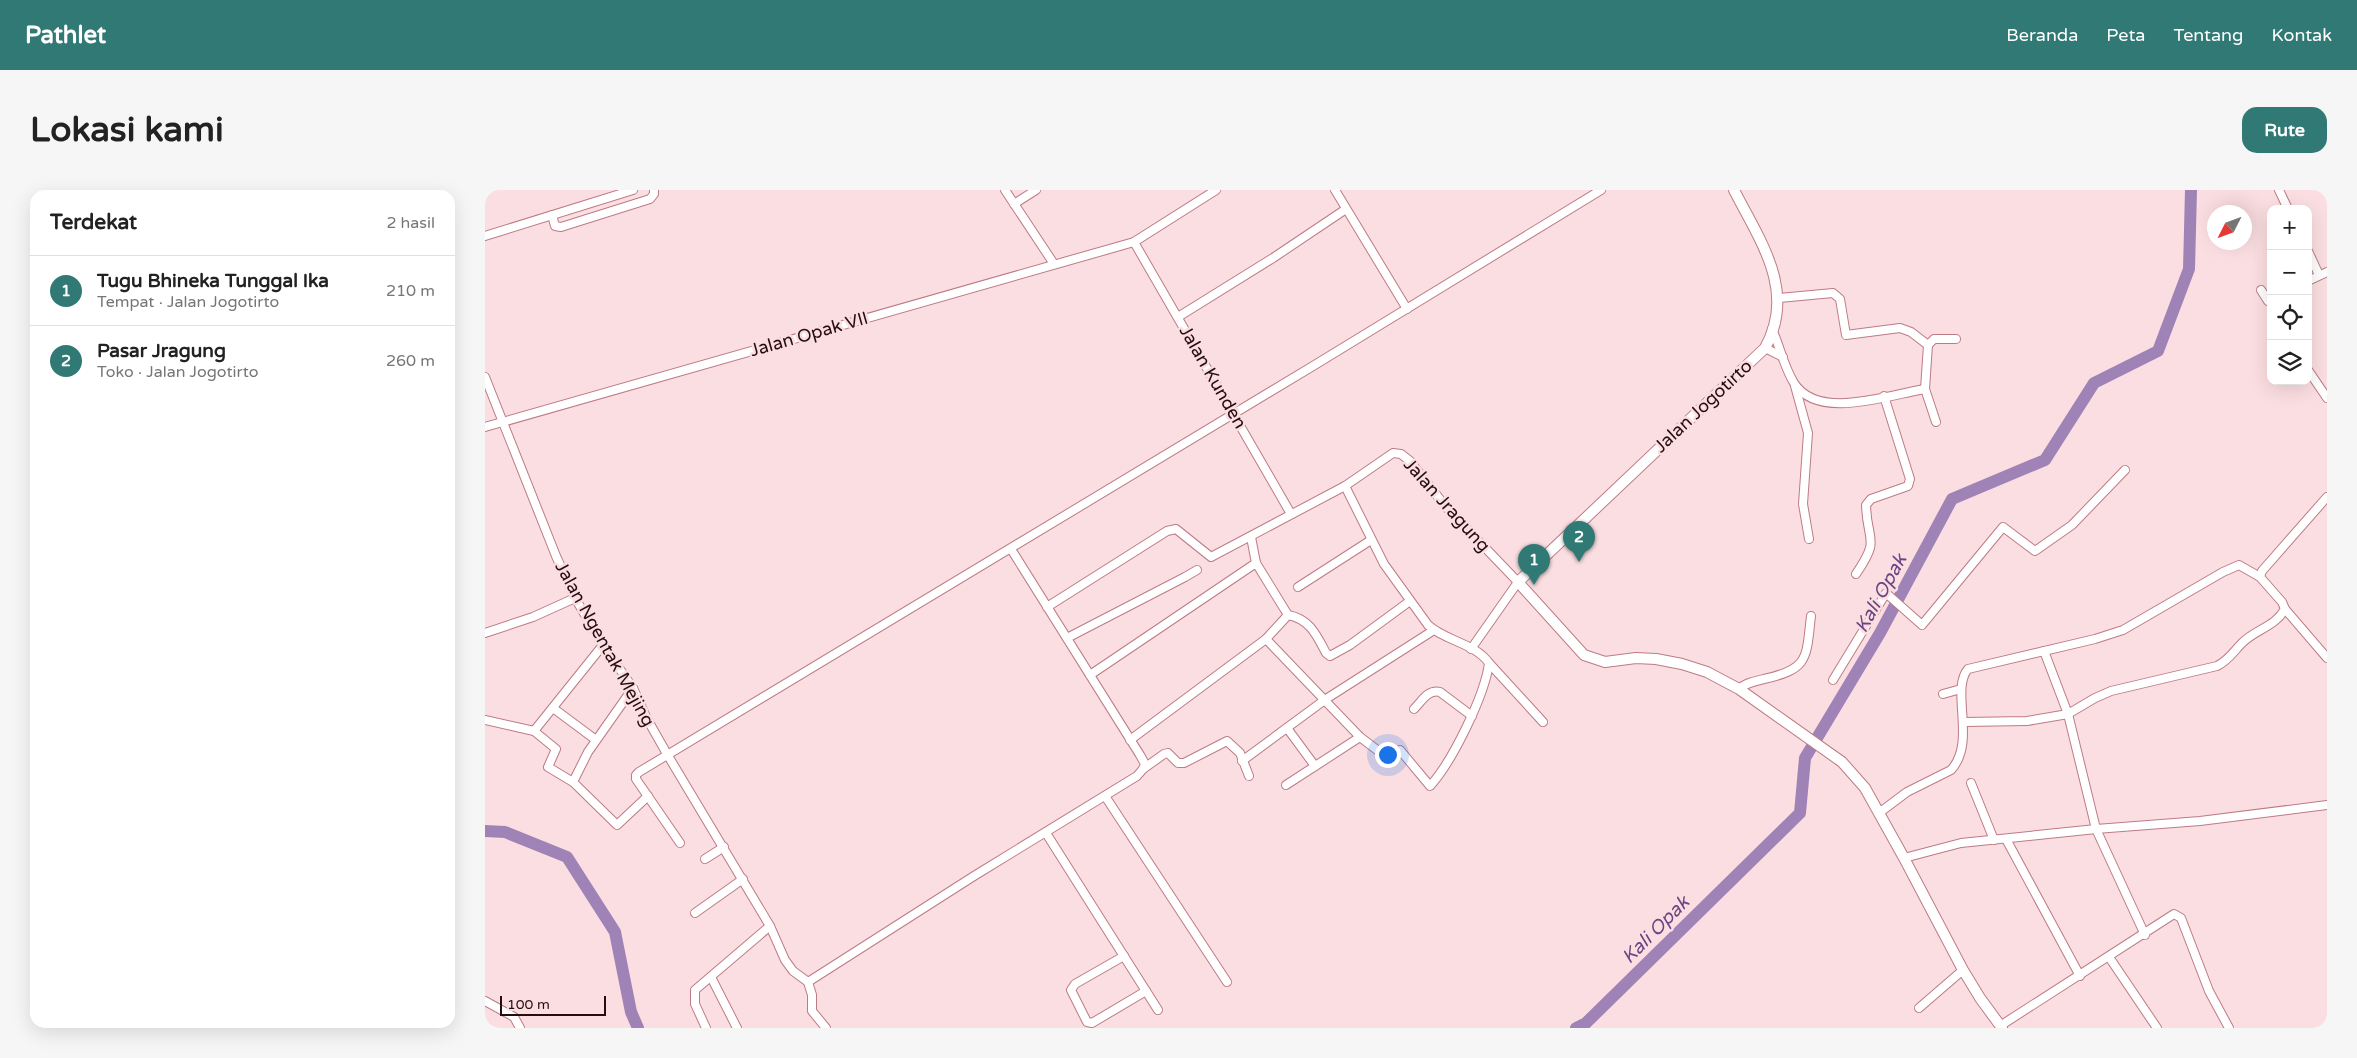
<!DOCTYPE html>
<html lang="id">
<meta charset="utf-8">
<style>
:root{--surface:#fff;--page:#f6f6f6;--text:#222;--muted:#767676;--line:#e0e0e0;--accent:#317975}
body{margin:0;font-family:"Varela Round",sans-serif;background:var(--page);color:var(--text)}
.controls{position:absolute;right:15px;top:15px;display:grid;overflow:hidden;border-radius:10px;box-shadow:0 5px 20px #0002}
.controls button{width:45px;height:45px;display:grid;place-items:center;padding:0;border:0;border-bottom:1px solid var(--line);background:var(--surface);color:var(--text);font:25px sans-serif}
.compass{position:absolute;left:1722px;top:15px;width:45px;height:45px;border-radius:50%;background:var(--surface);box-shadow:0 5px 20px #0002;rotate:228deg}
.scale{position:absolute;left:15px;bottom:12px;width:106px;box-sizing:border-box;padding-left:5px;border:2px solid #250d11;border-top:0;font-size:14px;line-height:18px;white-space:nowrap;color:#250d11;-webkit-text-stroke:4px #fbdee1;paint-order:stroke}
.you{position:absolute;left:902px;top:564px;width:18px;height:18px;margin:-12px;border:4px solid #fff;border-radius:50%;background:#1a73e8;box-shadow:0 0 0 8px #1a73e833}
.badge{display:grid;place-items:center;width:32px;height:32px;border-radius:50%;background:var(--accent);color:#fff;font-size:16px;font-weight:700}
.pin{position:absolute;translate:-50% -41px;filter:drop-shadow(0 1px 2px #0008)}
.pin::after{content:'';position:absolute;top:26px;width:18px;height:15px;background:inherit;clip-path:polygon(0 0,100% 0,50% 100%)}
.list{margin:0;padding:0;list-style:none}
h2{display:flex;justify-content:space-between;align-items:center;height:65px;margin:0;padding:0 20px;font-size:21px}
h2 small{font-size:16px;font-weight:400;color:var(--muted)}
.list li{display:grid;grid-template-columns:32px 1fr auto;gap:15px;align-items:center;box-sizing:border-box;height:70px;padding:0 20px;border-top:1px solid var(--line)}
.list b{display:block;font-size:19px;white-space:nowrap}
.list p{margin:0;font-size:16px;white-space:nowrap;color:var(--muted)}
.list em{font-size:16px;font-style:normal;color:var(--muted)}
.icon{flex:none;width:28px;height:28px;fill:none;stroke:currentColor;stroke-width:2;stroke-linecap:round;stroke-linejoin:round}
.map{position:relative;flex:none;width:1842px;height:838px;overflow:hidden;border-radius:15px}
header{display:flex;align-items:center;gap:30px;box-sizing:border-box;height:70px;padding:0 25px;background:var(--accent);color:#fff}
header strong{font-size:24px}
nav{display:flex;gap:28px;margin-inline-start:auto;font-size:18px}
.intro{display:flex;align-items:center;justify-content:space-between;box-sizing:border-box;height:120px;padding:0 30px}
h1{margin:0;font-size:35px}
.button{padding:12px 22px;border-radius:15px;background:var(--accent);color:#fff;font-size:18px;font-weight:700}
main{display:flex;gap:30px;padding:0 30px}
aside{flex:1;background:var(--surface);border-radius:15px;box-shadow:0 5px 20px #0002}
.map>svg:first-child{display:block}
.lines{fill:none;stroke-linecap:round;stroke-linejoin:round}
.river{stroke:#a083b6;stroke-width:12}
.street-casing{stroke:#bd7b85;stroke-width:10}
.secondary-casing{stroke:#bd7b85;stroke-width:12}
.street{stroke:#fff;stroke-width:8}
.secondary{stroke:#fff;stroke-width:10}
.labels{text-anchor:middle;stroke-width:5;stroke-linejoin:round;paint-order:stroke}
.street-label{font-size:18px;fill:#250d11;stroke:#fbdee1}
.water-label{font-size:19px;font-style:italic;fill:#6a4485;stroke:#fbdee1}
</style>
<header>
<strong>Pathlet</strong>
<nav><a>Beranda</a><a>Peta</a><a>Tentang</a><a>Kontak</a></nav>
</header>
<div class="intro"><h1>Lokasi kami</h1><a class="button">Rute</a></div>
<main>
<aside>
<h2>Terdekat<small>2 hasil</small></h2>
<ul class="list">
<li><span class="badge">1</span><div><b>Tugu Bhineka Tunggal Ika</b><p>Tempat · Jalan Jogotirto</p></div><em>210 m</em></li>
<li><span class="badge">2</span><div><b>Pasar Jragung</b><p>Toko · Jalan Jogotirto</p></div><em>260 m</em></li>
</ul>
</aside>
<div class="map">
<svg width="1842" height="838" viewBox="0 0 1842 838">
<rect width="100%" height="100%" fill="#fbdee1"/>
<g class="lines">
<g class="river">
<polyline points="0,641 20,642 82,667 130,742 146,822 153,838"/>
<polyline points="1091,838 1101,833 1315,623 1320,568 1395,443 1467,309 1560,270 1609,193 1673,161 1704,79 1706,0"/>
</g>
<g class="street-casing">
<g id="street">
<polyline points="520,0 569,74"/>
<polyline points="850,0 922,119"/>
<polyline points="1794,0 1803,19"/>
<polyline points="529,14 551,0"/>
<polyline points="67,25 70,36 76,37 165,9 169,4 169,0"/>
<polyline points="0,46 148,0"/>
<polyline points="649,52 806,324"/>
<polyline points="1823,61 1834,85"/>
<polyline points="1823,91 1842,82"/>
<polyline points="1776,100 1783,111"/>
<polyline points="1294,108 1348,103 1355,109 1361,145 1415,138 1426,142 1443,155"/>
<polyline points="693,127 788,68 861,19"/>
<path d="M1287,139C1295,157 1299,177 1309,193C1333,231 1403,205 1440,199"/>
<polyline points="1280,158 1298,167"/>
<polyline points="1823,180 1842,208"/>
<polyline points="0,187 71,366 90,408 118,455 148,498 161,527 182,564 285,736 300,770 308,781 323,792 327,805 327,821 341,838"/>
<polyline points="1310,196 1323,243 1318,314 1324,349"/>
<polyline points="1451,232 1440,199 1443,155 1449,149 1471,149"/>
<polyline points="0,237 649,52 731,0"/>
<path d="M1371,384C1396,347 1382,353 1381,315L1386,309L1423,296L1425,289L1399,206"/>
<polyline points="813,397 886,350"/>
<polyline points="562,417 682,341 691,339 726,367 860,296 908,263 916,264 925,271 961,317 1033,392 986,459"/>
<polyline points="1800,419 1842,468"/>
<path d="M803,425C825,429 832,446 841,463L845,466L865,455L925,411"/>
<polyline points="0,443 48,427 90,408"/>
<polyline points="582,448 700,387 712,380"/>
<path d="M781,449L875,547L900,566L915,560L945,596C967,572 1000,505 1004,473C990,453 960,451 943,435L899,374L860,296"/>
<polyline points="1559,461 1583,524 1611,639 1660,745"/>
<polyline points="1004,473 1058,532"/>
<polyline points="605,485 771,373"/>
<polyline points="1348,490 1401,403 1437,435 1518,337 1550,361 1587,335 1640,280"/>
<polyline points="148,498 103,562 88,592 132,635 163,606"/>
<path d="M1254,499C1260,493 1270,491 1279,489C1325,479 1321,467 1326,426"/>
<polyline points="1458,504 1476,499"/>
<polyline points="68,518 111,550"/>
<path d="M929,519C937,511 943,499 955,502L987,526"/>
<polyline points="0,530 49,541 71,559 63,577 88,592"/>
<path d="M1479,532L1542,531L1583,524L1610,508L1626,501L1732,476C1744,470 1748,462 1757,453C1771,439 1790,437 1800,419L1797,412L1775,387L1777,381L1842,307"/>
<polyline points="802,538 830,576"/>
<polyline points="49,541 118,455"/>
<polyline points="645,550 781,449 803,425 771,373 766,347"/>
<polyline points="757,571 841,509 949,440"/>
<polyline points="658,579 679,564 683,563 693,573 699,573 742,551 755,563 764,586"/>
<polyline points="1486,593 1509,650"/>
<polyline points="801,595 875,547"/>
<polyline points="620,606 742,792"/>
<path d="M1394,623L1422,602L1466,580C1492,552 1465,500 1483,479L1610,449L1638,440L1738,382L1754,375L1775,387"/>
<polyline points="561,643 673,820"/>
<polyline points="1521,649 1595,786"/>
<polyline points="195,653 151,589 151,585 154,582 828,176 1116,0"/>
<polyline points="1419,668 1476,653 1611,639 1715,631 1842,615"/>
<polyline points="220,669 239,657"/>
<polyline points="210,723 258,689"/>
<polyline points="639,766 590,794 586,800 602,832 607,833 661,801"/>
<polyline points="1624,767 1672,838"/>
<polyline points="226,787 252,838"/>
<polyline points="323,792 489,686 652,586 658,579 660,574 655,565 526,359"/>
<polyline points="0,811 29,827 35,838"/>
<polyline points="1434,818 1478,780"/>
<polyline points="1515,836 1689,724 1696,728 1724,801 1744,838"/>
<polyline points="221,838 210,814 210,800 285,736"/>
</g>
</g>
<g class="secondary-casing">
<path id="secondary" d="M1249,0C1275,51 1312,101 1280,158L1033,392L1099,465L1120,472L1151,468L1171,469L1197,474L1222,482L1254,499L1357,572L1380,598L1419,668L1478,780L1495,808L1517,838"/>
</g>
<use href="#street" class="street"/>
<use href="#secondary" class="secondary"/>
</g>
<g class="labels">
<g class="street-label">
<text transform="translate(324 144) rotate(-16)" y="6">Jalan Opak VII</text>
<text transform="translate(728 187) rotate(60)" y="6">Jalan Kunden</text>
<text transform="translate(1218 216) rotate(-43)" y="6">Jalan Jogotirto</text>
<text transform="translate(962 315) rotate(48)" y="6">Jalan Jragung</text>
<text transform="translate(120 454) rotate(61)" y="6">Jalan Ngentak Mejing</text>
</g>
<g class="water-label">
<text transform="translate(1395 403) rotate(-61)" y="7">Kali Opak</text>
<text transform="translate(1170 739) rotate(-45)" y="7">Kali Opak</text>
</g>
</g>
</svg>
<div class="controls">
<button>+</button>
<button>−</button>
<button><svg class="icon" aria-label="locate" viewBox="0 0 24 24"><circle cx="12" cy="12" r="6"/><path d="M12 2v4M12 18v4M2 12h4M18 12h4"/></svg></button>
<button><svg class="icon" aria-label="layers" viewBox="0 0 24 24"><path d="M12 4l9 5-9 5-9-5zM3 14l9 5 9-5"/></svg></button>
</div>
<svg class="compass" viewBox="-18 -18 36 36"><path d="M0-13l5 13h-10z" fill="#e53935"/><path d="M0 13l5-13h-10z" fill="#767676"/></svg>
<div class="scale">100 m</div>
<div class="you"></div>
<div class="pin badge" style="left:1049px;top:395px">1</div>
<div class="pin badge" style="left:1094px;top:372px">2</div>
</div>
</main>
